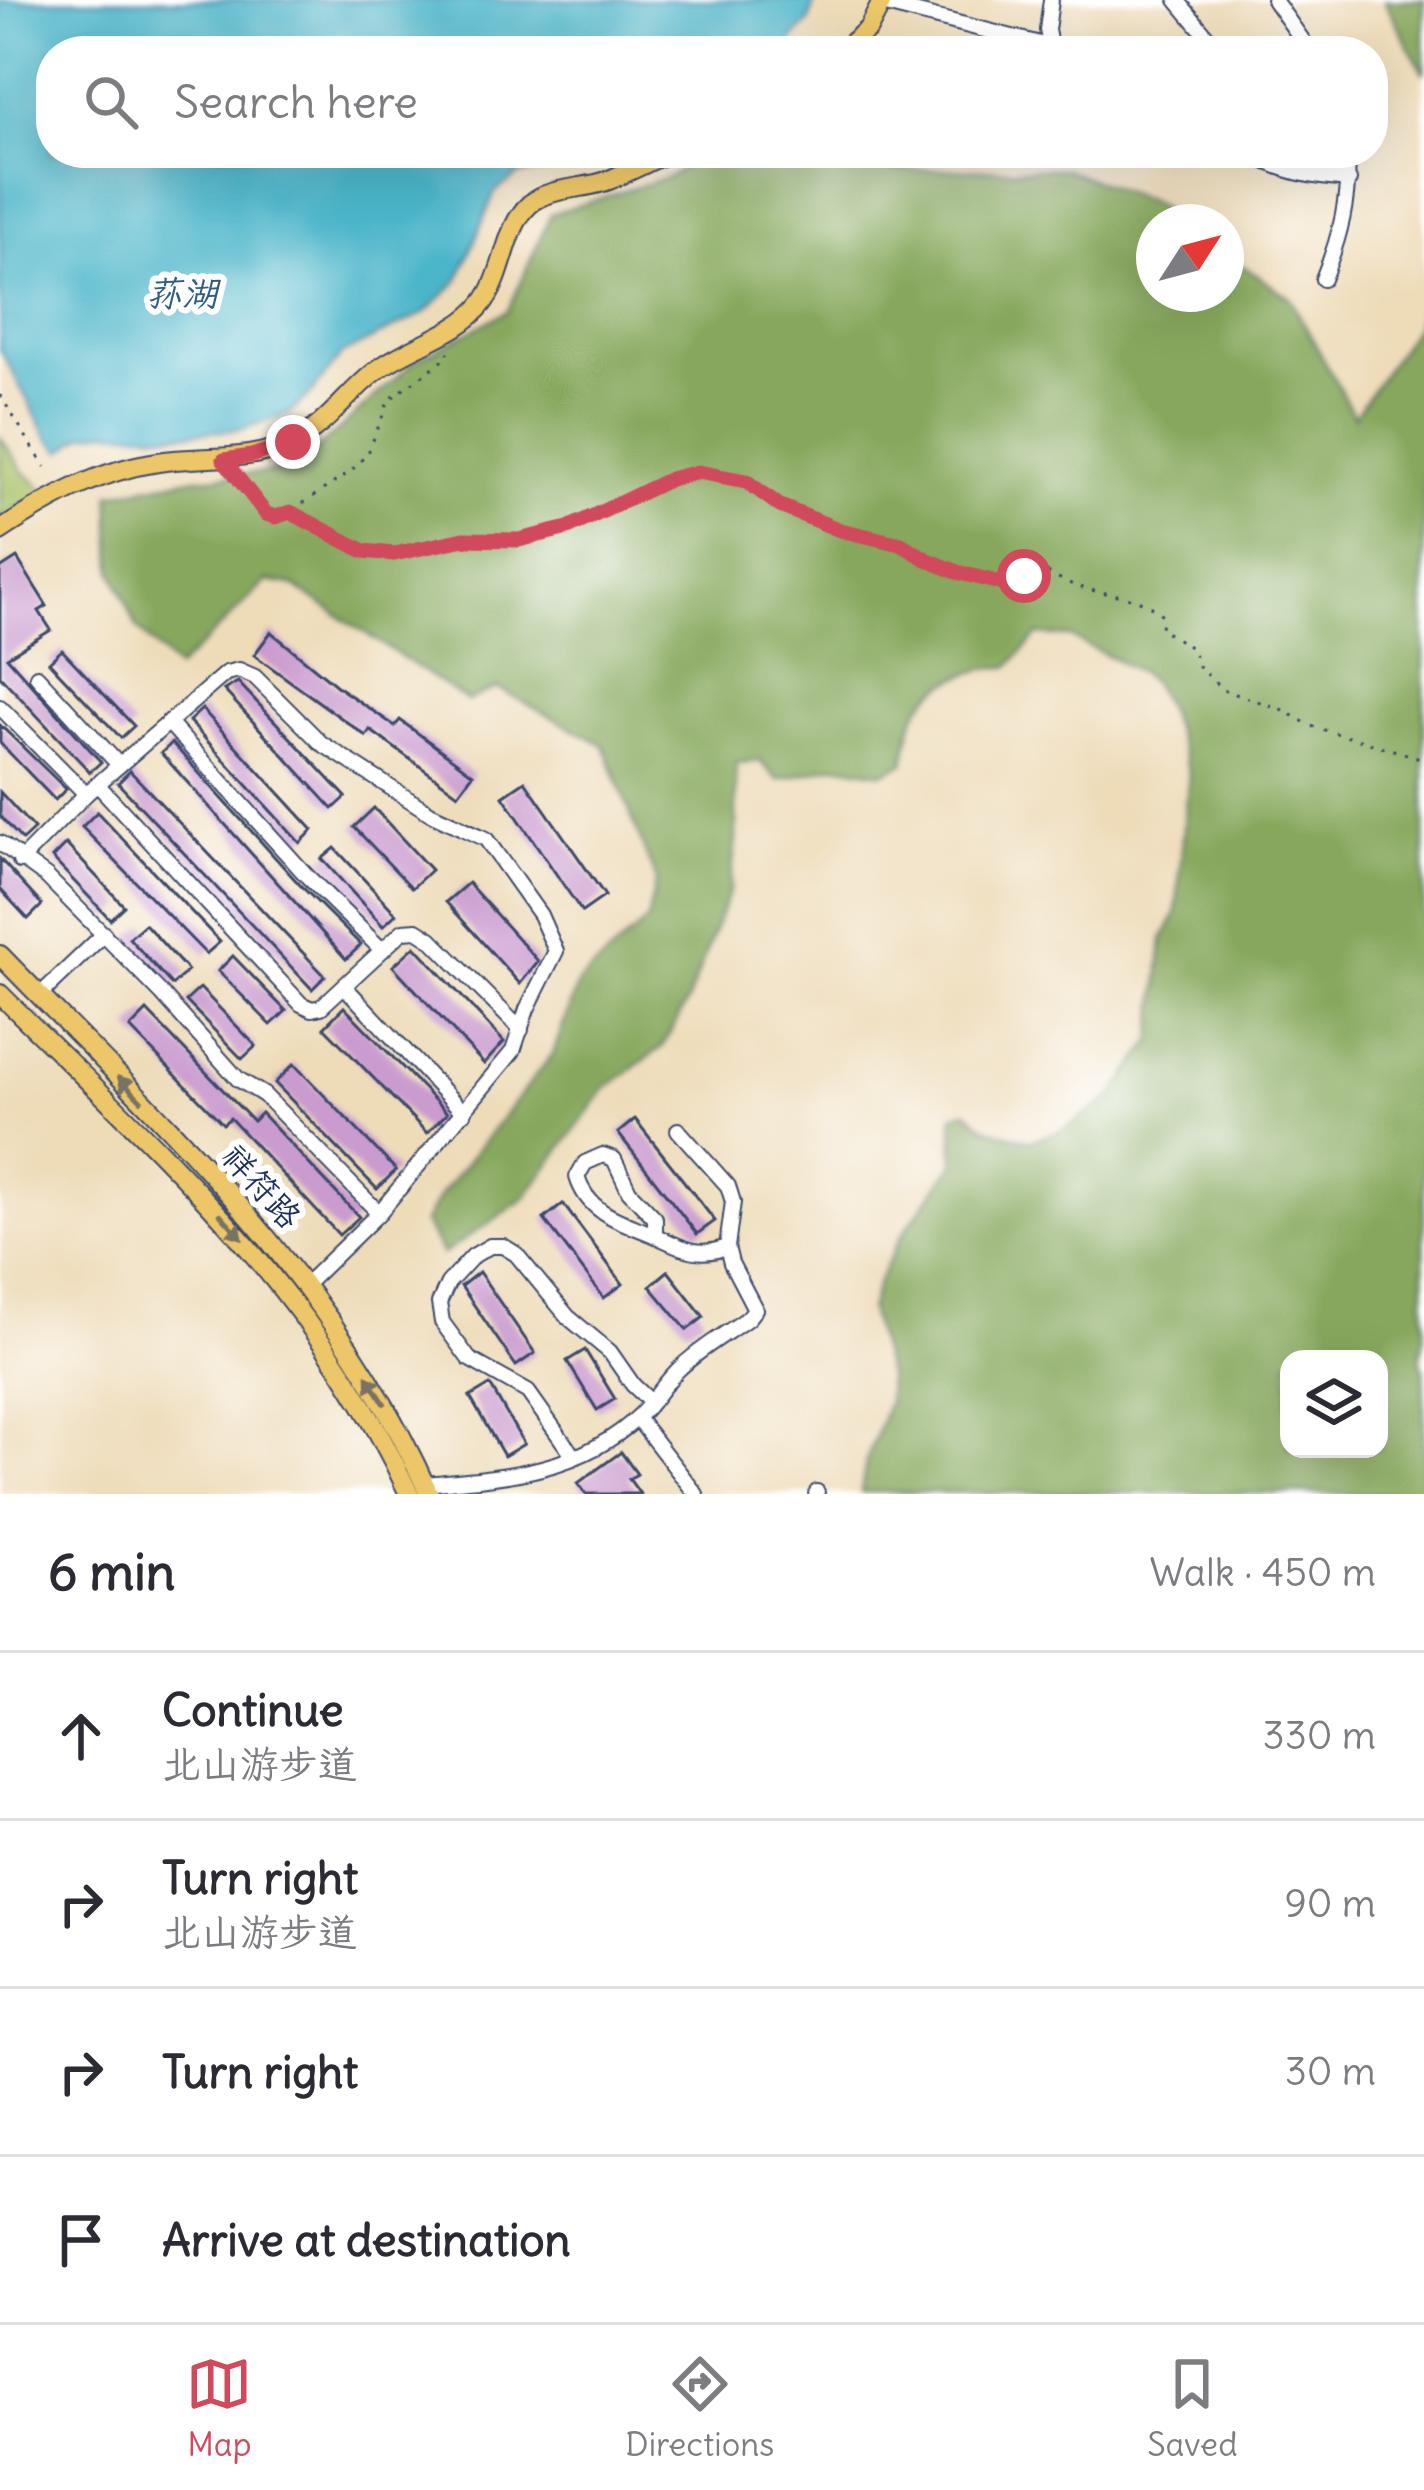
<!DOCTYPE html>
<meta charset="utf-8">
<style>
:root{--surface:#fff;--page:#f2f2f3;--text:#2b2b33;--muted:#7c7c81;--line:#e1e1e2;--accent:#d1495b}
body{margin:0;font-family:Delius,"LXGW WenKai TC",sans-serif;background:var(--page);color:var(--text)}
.controls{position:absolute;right:36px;bottom:36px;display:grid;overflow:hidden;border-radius:24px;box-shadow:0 12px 48px #0002}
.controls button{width:108px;height:108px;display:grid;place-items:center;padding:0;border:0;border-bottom:3px solid var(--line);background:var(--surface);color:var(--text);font:60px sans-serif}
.compass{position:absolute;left:1136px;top:204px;width:108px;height:108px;border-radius:50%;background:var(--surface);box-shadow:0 12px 48px #0002;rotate:54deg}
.stop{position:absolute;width:36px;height:36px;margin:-27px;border:9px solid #d1495b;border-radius:50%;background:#fff}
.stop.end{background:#d1495b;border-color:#fff;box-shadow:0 3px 12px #0008}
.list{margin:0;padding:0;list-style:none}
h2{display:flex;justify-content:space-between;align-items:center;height:156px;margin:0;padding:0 48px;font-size:51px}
h2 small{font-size:39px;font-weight:400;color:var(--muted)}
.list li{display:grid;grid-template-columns:78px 1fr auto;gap:36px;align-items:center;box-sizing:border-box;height:168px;padding:0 48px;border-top:3px solid var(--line)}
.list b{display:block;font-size:45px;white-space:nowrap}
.list p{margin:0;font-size:39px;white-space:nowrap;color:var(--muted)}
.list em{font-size:39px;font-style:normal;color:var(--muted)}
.icon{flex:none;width:66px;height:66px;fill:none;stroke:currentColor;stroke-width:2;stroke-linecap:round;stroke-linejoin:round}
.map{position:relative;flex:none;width:1424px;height:1494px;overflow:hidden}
.search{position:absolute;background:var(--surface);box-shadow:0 12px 48px #0002;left:36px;right:36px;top:36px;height:132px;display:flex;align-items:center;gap:30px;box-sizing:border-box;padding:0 42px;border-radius:48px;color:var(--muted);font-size:45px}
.sheet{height:828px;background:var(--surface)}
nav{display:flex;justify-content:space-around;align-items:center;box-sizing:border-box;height:168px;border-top:3px solid var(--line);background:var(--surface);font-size:33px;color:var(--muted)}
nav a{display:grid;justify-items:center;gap:6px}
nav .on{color:var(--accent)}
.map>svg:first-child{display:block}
.green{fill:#a8c167;stroke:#627862;stroke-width:3}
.forest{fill:#86a75c;stroke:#506b5d;stroke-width:3;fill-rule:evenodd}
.water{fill:#4bb5c9;stroke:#337294;stroke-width:3}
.building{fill:#ca9bcf}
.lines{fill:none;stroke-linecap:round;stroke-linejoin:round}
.minor-casing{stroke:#3b496c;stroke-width:18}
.major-casing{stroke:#3b496c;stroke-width:22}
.path{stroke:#3b496c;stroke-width:3;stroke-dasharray:3 9;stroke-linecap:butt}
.minor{stroke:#fff;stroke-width:14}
.major{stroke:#ecc669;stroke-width:18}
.oneway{fill:#797363}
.route{stroke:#d1495b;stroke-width:15}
.labels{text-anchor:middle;stroke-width:12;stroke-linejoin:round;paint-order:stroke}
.street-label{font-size:33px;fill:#1b2f5e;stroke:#fff}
.water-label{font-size:36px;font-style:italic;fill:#2c5e83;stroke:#fff}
</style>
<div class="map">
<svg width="1424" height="1494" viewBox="0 0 1424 1494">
<rect width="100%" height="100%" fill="#fff"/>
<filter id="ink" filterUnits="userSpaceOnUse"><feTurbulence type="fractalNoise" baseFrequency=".00833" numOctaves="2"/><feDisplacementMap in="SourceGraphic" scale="24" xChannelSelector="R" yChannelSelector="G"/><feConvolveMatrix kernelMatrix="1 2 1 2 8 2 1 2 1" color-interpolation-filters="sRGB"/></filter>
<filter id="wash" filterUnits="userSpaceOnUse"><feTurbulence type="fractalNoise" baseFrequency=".004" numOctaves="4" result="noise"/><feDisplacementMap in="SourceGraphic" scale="48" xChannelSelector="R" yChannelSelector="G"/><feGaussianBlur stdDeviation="2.7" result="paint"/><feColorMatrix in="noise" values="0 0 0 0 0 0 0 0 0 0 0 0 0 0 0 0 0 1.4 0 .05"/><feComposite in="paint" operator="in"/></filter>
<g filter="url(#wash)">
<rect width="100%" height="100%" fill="#eedcb9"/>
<polygon class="green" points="0,437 24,472 46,492 0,519"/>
<g class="forest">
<polygon points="1384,0 1424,0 1424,74"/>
<path d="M707,153H861L871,170L1065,169L1154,203L1181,222H1154V294H1226V254L1290,298L1354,416L1416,326L1424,297V1337L1420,1358L1424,1372V1494L861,1492L866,1462L888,1402L887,1374L869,1310L878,1282L901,1236L954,1164L953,1115L967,1111L985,1127L1030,1141L1063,1130L1112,1097L1153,1039L1163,939L1176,915L1189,773L1170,716L1154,685L1140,672L1070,637L1038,635L1008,667C979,666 938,681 921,706C910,722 908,744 904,763L883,773L836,765L778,780L760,761L736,763V840L730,889L687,1002L662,1047L605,1089L524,1199L443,1254L424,1223L439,1197L553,1054L578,983L647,921L656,880L604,745L497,688L468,701L293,585L267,581L177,669L137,628L113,571L110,494L187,479L294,470L416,360L508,311L551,214L669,177ZM1289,1359H1379V1449H1289Z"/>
</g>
<polygon class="water" points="0,0 815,0 809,21 783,51 51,51 51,153 615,153 556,170 518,175 495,192 458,281 426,312 342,354 312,393 289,414 239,430 170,434 106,431 84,435 62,451 46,435 0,349"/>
<g id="blocks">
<g class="building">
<polygon points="17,558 47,606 39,611 51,630 7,657 101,762 90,772 0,676 0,569"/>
<polygon points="271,632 338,687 395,726 400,720 473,774 458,794 370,730 366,736 254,655"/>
<polygon points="62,650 134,726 121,738 49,662"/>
<polygon points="238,682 346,797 333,809 224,690"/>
<polygon points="202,709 313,830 300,843 189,721"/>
<polygon points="0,725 66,789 55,800 0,743"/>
<polygon points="172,743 299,884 361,945 346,959 161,753"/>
<polygon points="130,771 325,976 312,989 118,783"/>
<polygon points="525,781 605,896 582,912 503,796"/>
<polygon points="0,792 34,829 22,840 0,816"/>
<polygon points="374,808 431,870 412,888 354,827"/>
<polygon points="97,812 220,942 206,954 82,827"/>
<polygon points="66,844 124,906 110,919 52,858"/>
<polygon points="335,848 396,914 383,926 322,859"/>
<polygon points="0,859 42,905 28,919 0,889"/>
<polygon points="468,883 538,961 520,984 446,902"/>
<polygon points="145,924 188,971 172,985 129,938"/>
<polygon points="415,946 504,1042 484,1064 393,966"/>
<polygon points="233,956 286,1011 271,1025 218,971"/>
<polygon points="200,988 256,1046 242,1059 186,1001"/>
<polygon points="344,1007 447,1113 427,1133 324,1027"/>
<polygon points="147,1011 253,1121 261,1113 359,1217 339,1235 230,1118 223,1124 130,1028"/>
<polygon points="294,1064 396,1170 377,1189 275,1083"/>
<polygon points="635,1119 715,1221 697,1234 618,1133"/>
<polygon points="563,1204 623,1284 604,1298 544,1219"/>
<polygon points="668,1271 704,1317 687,1330 650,1286"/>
<polygon points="479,1272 535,1353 516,1366 461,1286"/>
<polygon points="585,1350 615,1399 597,1410 567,1361"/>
<polygon points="490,1385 524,1444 504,1456 470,1397"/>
<polygon points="621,1452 637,1474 629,1479 640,1494 586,1494 578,1483"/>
</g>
</g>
</g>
<g filter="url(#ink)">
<use href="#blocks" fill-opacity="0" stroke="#3b496c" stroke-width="3"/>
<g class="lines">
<g class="minor-casing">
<g id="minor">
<polyline points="1177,0 1219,51"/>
<polyline points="1274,0 1310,51"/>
<polyline points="882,4 1048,46"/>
<polyline points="1051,51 1047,30 1051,0"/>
<path d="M1249,153C1283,172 1311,177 1349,180"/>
<path d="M1323,279C1340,237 1350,199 1347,153"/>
<polyline points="37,676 119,765"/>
<polyline points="0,707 86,794"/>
<polyline points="168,722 307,876 382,950"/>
<polyline points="97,784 301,1004 312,1009 321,1007 403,931 417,930 431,939 521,1030"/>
<polyline points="0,843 47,877 162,994 238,1079 264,1095 379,1213"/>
<polyline points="20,861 86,794 226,673 239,670 255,677 321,743 430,813 486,839 540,915 556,951 527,1009 513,1051 379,1213 306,1284"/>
<polyline points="344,986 464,1113"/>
<polyline points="39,996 104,934"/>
<path d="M655,1235V1218L629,1191L614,1159L603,1155L585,1163L577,1177C589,1216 623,1221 656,1236C682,1248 698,1258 727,1247"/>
<polyline points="637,1418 696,1494"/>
<polyline points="574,1457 528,1392 469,1359 442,1322 439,1303 448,1283 473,1256 490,1246 503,1246 516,1254 568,1317 610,1352 633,1385 651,1402"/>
<path d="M425,1484C502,1477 580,1473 639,1416C655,1401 665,1381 681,1367C701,1348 726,1334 748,1318L755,1309L731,1263L727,1247L733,1202L728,1186L678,1130"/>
<polyline points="816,1494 817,1492"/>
</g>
</g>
<g class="major-casing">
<g id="major">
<polyline points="842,51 868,29 883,0"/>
<path d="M0,531C48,499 100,470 158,462C205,455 248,463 293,442C328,425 346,394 376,371C409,345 457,336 483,303C505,275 504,227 530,204C551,186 585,190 609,180C628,172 648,162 667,153"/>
<path d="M0,955C162,1122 334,1277 429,1494"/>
<path d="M0,994C156,1149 317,1290 409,1494"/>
</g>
</g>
<g class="path">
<polyline points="0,395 45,467"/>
<path d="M233,470C249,493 260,523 290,511L364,552L393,554L464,539L519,540L568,528L670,479L697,472L746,481L780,506L840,530L901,544L928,561L957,572L1004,584L1042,570C1054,575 1066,583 1079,587C1107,596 1139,593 1162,615L1161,629L1193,649L1198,666L1223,690L1279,708L1311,726L1424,759"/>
<polyline points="293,510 350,472 368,453 389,400 449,356 448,352"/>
</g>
<use href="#minor" class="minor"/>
<use href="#major" class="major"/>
</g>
<defs><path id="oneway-solid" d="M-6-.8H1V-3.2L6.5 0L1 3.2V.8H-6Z" transform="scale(3)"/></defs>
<g class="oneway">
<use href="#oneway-solid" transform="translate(130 1089) rotate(-134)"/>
<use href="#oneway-solid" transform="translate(231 1226) rotate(48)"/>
<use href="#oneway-solid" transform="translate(376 1390) rotate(-122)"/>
</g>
</g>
<g class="lines" filter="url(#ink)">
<polyline class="route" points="293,442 251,456 224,460 266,514 276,517 290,512 364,551 394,554 464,539 519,540 568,528 670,479 698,472 746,481 780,506 840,530 901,544 928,560 957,572 1004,584 1024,576"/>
</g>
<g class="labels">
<g class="street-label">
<text transform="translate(262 1186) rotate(48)" y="12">祥符路</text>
</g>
<g class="water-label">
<text x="182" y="306">荪湖</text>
</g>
</g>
</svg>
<div class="controls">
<button><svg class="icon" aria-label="layers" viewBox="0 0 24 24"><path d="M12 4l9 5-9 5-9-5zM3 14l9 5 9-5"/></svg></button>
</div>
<svg class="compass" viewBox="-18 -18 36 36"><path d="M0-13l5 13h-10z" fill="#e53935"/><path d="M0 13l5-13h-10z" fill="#7c7c81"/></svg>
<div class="stop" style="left:1024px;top:576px"></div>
<div class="stop end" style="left:293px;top:442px"></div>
<div class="search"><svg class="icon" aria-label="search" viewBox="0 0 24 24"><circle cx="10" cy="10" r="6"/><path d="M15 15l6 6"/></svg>Search here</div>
</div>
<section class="sheet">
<h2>6 min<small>Walk · 450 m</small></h2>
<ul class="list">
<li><svg class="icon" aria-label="ahead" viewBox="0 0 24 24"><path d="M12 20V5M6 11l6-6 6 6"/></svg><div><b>Continue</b><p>北山游步道</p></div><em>330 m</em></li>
<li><svg class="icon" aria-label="right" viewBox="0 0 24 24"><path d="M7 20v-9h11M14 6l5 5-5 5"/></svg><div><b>Turn right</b><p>北山游步道</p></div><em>90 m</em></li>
<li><svg class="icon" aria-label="right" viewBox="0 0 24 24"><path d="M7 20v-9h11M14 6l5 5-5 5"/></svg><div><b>Turn right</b></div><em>30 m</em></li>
<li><svg class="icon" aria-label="arrive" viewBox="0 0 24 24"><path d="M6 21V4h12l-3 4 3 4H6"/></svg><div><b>Arrive at destination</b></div></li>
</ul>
</section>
<nav>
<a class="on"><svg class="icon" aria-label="map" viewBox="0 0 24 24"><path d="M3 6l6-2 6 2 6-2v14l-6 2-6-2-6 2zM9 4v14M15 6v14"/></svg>Map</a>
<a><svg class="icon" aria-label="directions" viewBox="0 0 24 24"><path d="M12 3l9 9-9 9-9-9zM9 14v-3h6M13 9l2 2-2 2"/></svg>Directions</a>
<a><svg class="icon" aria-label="saved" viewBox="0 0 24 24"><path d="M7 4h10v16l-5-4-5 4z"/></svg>Saved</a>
</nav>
